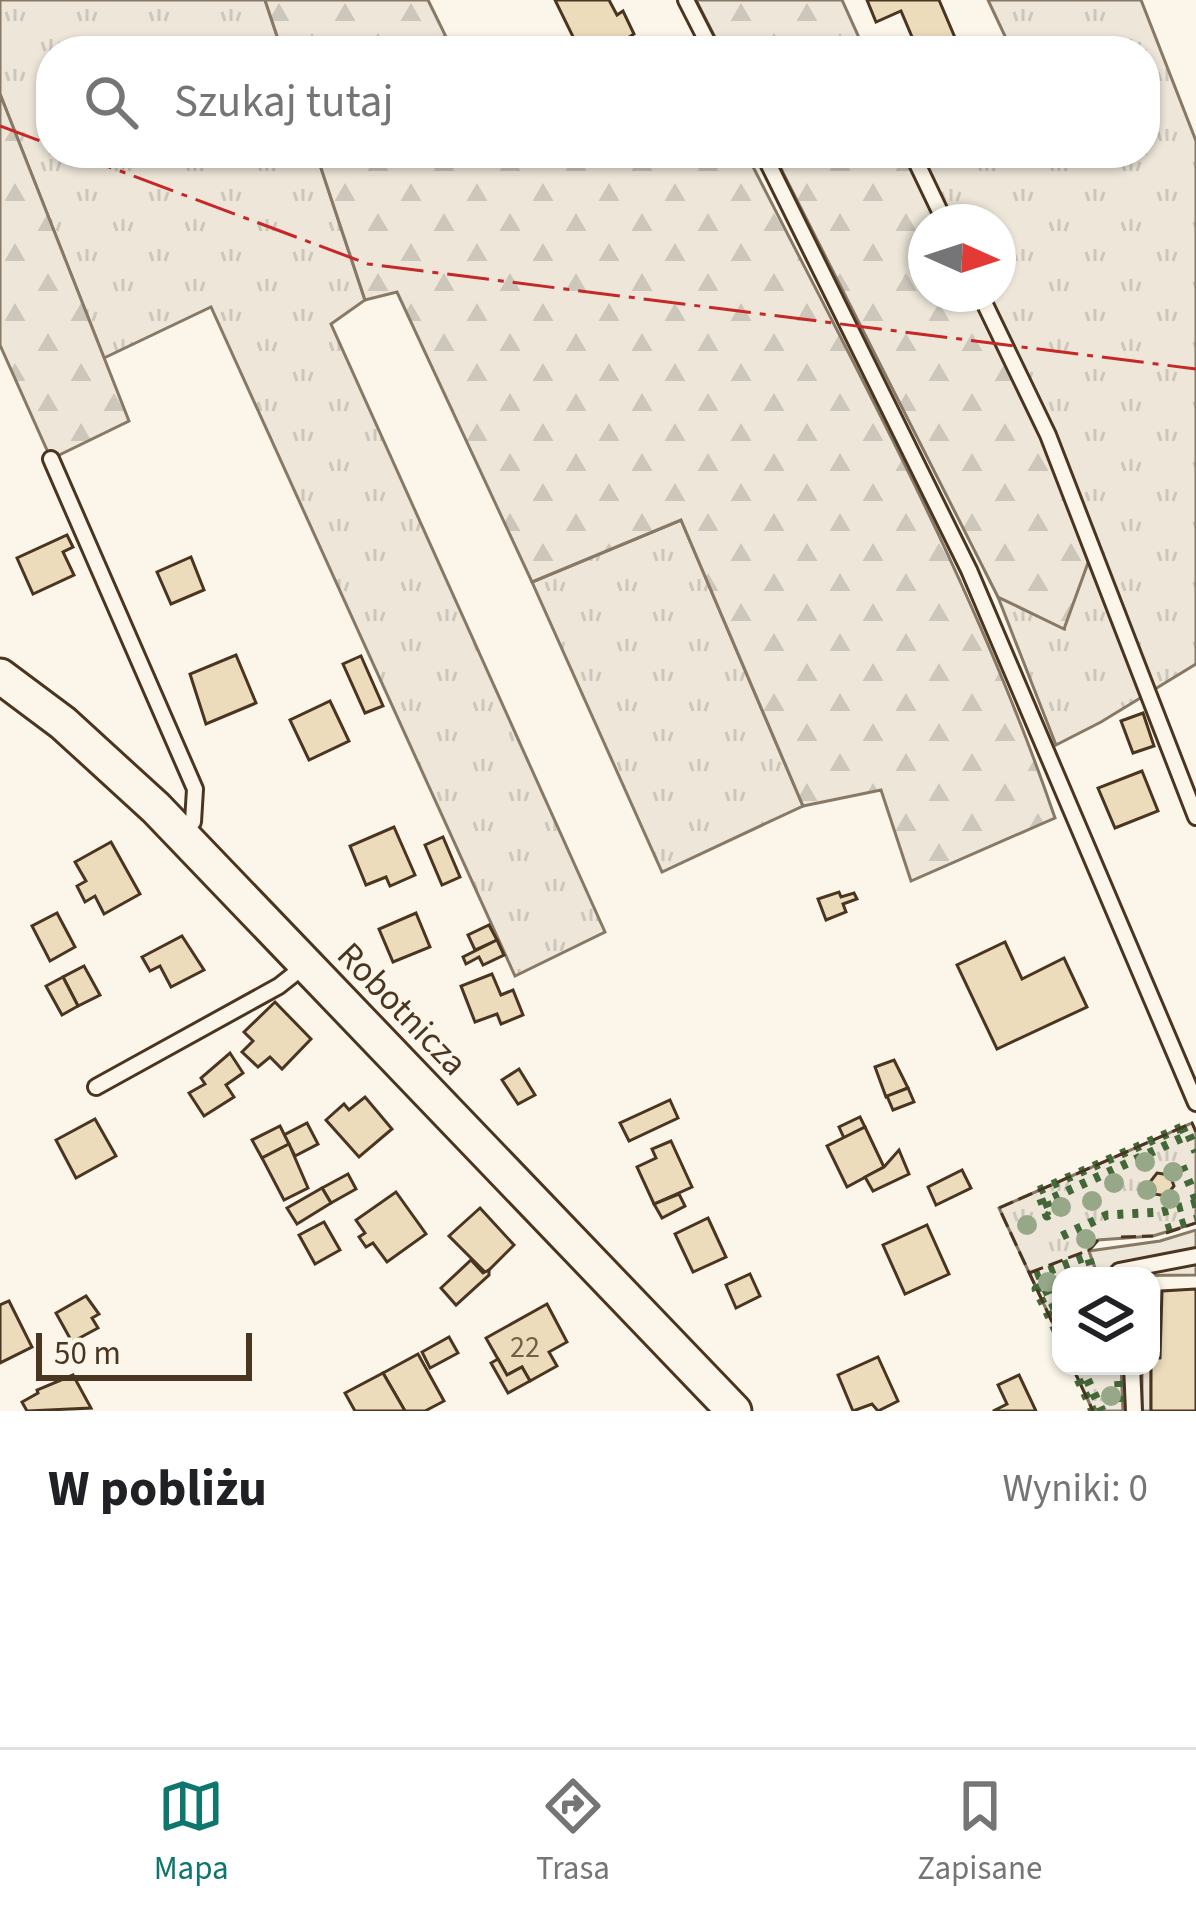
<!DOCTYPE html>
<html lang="pl">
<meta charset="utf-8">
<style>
:root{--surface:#fff;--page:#f2f2f2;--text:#202124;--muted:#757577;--line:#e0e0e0;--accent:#0f766e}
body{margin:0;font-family:"Source Sans 3",sans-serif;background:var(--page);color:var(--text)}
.controls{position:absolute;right:36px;bottom:36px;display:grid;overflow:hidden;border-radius:24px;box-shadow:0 3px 9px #0004}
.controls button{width:108px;height:108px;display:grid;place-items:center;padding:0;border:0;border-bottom:3px solid var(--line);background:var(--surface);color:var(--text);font:60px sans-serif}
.compass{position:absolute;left:908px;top:204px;width:108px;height:108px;border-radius:50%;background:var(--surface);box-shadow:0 3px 9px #0004;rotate:93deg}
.scale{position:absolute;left:36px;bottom:30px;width:216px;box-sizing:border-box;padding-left:12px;border:6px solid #4a3520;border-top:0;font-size:33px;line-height:42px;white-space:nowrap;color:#4a3520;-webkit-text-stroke:9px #fbf6e9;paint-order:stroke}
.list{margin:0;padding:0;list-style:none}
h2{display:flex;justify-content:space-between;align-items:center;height:156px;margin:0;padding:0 48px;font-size:51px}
h2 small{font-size:39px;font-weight:400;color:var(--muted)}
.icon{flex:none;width:66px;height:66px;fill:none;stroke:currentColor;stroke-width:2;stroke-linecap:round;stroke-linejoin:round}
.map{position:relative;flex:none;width:1196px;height:1411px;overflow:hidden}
.search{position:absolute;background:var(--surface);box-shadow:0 3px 9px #0004;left:36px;right:36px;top:36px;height:132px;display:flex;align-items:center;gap:30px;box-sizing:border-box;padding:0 42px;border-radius:48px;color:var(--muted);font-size:45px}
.sheet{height:336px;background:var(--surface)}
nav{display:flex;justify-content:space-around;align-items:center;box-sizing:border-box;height:168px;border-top:3px solid var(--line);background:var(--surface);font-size:33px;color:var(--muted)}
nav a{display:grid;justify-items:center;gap:6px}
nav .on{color:var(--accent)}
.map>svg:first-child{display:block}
.grass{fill:url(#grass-tufts);stroke:#887966;stroke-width:3}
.forest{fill:url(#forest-firs);stroke:#887966;stroke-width:3}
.parking{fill:#ede7d9;stroke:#887966;stroke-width:3}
.building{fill:#ecdcbc;stroke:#4a3520;stroke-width:3}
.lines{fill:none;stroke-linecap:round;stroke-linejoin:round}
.service-casing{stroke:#4a3520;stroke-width:20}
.tertiary-casing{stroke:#4a3520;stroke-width:39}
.service{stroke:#fbf6e9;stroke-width:14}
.tertiary{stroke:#fbf6e9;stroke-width:33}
.hedge{stroke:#436837;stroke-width:9;stroke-dasharray:6 9;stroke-linecap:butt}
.fence{stroke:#4a3520;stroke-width:3;stroke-dasharray:15 6;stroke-linecap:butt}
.power{stroke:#c62828;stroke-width:3;stroke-dasharray:42 9 6 9;stroke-linecap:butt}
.tree{fill:#96a887}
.labels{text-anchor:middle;stroke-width:9;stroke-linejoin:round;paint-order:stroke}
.number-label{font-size:30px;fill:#725f47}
.street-label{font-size:36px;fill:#4a3520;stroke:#fbf6e9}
</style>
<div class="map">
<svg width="1196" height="1411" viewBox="0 0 1196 1411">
<defs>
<pattern id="grass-tufts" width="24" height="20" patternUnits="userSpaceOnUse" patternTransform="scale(3)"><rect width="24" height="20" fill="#ede6d9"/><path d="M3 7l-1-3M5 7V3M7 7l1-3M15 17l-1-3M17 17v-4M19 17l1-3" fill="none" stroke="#cdc6ba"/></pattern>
<pattern id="forest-firs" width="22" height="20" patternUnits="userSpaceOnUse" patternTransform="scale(3)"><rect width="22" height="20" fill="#ede6d9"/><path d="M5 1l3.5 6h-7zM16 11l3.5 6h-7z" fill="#cdc6ba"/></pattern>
</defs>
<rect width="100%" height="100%" fill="#fbf6e9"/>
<g class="grass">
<polygon points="0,0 265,0 282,51 51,51 51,153 316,153 365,300 331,324 605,932 515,976 211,307 104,358 0,94"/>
<polygon points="988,0 1141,0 1196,141 1196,664 1101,722 1056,745 998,597 1064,628 976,294 998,294 998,222 943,222 911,153 1145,153 1145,51 1012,51"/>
<polygon points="681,520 803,806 662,872 532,582"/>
<polygon points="1192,1123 1196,1132 1196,1223 1153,1236 1098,1240 1089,1251 1098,1276 1061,1276 1061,1341 999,1208"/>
<polygon points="1160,1338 1160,1358 1151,1360 1151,1411 1142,1411 1142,1366 1151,1366 1151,1341"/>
<polygon points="1072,1366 1121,1366 1123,1411 1093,1411"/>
</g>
<g class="forest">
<polygon points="265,0 428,0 453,51 282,51"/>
<polygon points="696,0 842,0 865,51 722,51"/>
<polygon points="0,94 129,421 51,459 0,345"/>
<path d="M316,153H746C857,371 976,586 1055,818L911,881L881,790L803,806L681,520L532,582L397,292L365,300Z"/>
<polygon points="773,153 911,153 943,222 926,222 926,294 976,294 1093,549 1064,629 998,597"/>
</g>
<polygon class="parking" points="1196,1230 1196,1275 1098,1276 1089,1251 1160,1241"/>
<g class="building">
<polygon points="555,0 609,0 617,15 623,11 634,34 626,39 632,51 580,51"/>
<polygon points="867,0 939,0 956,40 930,51 918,51 901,11 876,22"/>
<polygon points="67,535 73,547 63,552 74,575 33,594 17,558"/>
<polygon points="191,557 204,590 171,604 157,572"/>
<polygon points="236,655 256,703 206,724 190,674"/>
<polygon points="361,656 383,706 365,713 343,664"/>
<polygon points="330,701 349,741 309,760 290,720"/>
<polygon points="1143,713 1154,746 1133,753 1121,721"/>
<polygon points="1142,771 1158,811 1115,828 1098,788"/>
<polygon points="394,827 415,875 390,886 386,877 366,885 350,846"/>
<polygon points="443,837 460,877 442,885 425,845"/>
<polygon points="111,842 140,894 104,914 95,896 85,902 77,886 86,881 75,862"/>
<polygon points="839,892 841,897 854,893 857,899 843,904 846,912 826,920 818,899"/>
<polygon points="57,913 75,947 50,961 32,926"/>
<polygon points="416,913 430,947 393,962 379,929"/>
<polygon points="489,925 497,940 475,950 468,935"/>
<polygon points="182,936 204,970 171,987 160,966 150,971 142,957"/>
<polygon points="497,940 504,955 483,965 479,957 466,964 463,957"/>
<polygon points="1005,942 1022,979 1064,958 1087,1007 997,1049 957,965"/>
<polygon points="84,966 100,995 78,1006 63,977"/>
<polygon points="492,974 501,995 513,990 523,1015 501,1024 497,1014 475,1022 461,986"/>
<polygon points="63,977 78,1006 62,1015 46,986"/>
<polygon points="275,1002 311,1039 282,1069 270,1057 258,1067 242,1052 253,1041 244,1032"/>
<polygon points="230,1053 243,1073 226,1085 234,1097 204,1116 189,1093 205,1084 201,1078"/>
<polygon points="894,1060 908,1088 886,1097 875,1067"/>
<polygon points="519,1069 535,1095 518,1104 502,1080"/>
<polygon points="908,1088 914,1102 893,1110 887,1096"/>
<polygon points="365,1097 392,1129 359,1157 326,1120 344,1104 349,1110"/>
<polygon points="670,1100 678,1118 629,1141 620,1123"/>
<polygon points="860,1117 865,1127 844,1138 839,1127"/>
<polygon points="95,1119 116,1156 76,1178 56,1140"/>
<polygon points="307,1123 318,1144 295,1156 284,1135"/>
<polygon points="280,1126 289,1144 262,1158 252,1140"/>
<polygon points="865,1127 884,1167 847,1187 827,1146"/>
<polygon points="671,1141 692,1187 654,1204 637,1167 656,1158 652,1149"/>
<polygon points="289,1144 308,1188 284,1200 262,1158"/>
<polygon points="899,1150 909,1174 873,1191 865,1177 884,1167"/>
<polygon points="962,1170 971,1188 936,1205 928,1187"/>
<polygon points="1157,1173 1170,1175 1174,1186 1166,1196 1154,1194 1150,1182"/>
<polygon points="348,1174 356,1189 331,1203 322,1188"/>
<polygon points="322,1188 331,1203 297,1224 287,1208"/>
<polygon points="396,1192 426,1234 387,1262 373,1243 366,1247 359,1237 365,1233 356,1220"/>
<polygon points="679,1194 685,1206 662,1218 654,1204"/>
<polygon points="480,1208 514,1245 486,1273 449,1236"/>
<polygon points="708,1218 726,1257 693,1272 675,1234"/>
<polygon points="324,1222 340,1250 315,1264 299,1235"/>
<polygon points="927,1225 949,1274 905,1294 883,1245"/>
<polygon points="471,1260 483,1273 489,1270 489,1275 456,1305 441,1288"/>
<polygon points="750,1274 760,1296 736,1308 726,1285"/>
<polygon points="1196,1289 1196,1411 1151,1411 1151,1359 1160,1358 1162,1291"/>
<polygon points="86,1296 99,1314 92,1318 98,1328 72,1342 56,1313"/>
<polygon points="9,1301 32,1347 0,1363 0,1305"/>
<polygon points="547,1304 567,1342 549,1352 557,1366 530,1381 522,1367 507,1375 486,1338"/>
<polygon points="449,1337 458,1353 430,1368 422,1352"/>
<polygon points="418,1354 444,1401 425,1411 405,1411 383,1373"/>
<polygon points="878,1357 898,1401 878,1411 872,1404 853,1411 838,1375"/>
<polygon points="498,1359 507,1375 522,1367 530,1381 508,1393 491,1363"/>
<polygon points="383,1373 405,1411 355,1411 345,1393"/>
<polygon points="73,1375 91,1408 27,1411 22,1402 38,1393 37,1390"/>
<polygon points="1019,1375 1036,1411 993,1411 1007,1404 998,1385"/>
</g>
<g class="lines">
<g class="service-casing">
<g id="service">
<polyline points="686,0 712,51"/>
<polyline points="763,153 969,570 1196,1103"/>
<polyline points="912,153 945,222"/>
<polyline points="980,294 1048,435 1196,817"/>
<polyline points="51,459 195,789 193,822"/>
<polyline points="96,1087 279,986 303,967"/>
<polyline points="1120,1276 1119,1271 1196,1256"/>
<polyline points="1132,1366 1134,1411"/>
</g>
</g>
<g class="tertiary-casing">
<polyline id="tertiary" points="0,676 63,723 156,808 734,1411"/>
</g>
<use href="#service" class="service"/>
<use href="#tertiary" class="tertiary"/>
<g class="hedge">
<polygon points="1182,1127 1186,1136 1046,1201 1051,1214 1047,1216 1038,1191"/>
<polyline points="1189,1135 1196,1152"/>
<polyline points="1182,1166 1196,1199"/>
<polyline points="1166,1229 1196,1219"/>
<polyline points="1062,1236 1107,1215 1162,1212 1196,1203"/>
<polyline points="1035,1276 1088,1256 1094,1276"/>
<polyline points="1061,1322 1044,1285 1036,1289 1061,1341"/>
<polyline points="1072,1366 1093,1411"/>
<polyline points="1081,1366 1102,1411"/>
<polyline points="1118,1366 1120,1411"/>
</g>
<g class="fence">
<polyline points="1166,1233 1196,1223"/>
<polyline points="1121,1237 1153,1236"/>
<polyline points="1029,1273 1089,1250 1098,1240"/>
<polyline points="1061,1341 999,1208 1192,1123 1196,1132"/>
<polyline points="1072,1366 1093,1411"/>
</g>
<g class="power">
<polyline points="0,126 51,145"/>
<polyline points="72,153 368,264 1196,369"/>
</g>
</g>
<g class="tree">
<circle cx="1145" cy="1162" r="10"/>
<circle cx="1173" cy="1172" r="10"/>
<circle cx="1114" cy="1183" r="10"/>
<circle cx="1147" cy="1190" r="10"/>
<circle cx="1170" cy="1199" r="10"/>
<circle cx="1092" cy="1201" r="10"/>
<circle cx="1061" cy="1207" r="10"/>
<circle cx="1027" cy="1225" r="10"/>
<circle cx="1086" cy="1239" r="10"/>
<circle cx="1048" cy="1282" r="10"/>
<circle cx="1111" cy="1396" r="10"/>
</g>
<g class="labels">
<g class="number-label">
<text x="525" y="1357">22</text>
</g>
<g class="street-label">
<text transform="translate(403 1008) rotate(46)" y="13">Robotnicza</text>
</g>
</g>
</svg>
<div class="controls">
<button><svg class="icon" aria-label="layers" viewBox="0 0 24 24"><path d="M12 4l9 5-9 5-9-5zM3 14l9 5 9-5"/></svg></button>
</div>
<svg class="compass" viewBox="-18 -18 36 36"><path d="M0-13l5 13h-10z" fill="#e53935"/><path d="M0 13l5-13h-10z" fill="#757577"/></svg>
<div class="scale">50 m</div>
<div class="search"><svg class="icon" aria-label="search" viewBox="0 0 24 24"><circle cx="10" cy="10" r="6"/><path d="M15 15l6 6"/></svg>Szukaj tutaj</div>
</div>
<section class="sheet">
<h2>W pobliżu<small>Wyniki: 0</small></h2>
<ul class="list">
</ul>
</section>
<nav>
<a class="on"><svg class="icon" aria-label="map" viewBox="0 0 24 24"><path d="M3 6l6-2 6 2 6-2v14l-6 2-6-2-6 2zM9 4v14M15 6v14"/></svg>Mapa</a>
<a><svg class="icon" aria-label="directions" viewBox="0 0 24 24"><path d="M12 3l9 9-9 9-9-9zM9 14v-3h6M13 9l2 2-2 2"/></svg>Trasa</a>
<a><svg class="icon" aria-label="saved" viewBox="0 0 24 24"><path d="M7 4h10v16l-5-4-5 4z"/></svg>Zapisane</a>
</nav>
